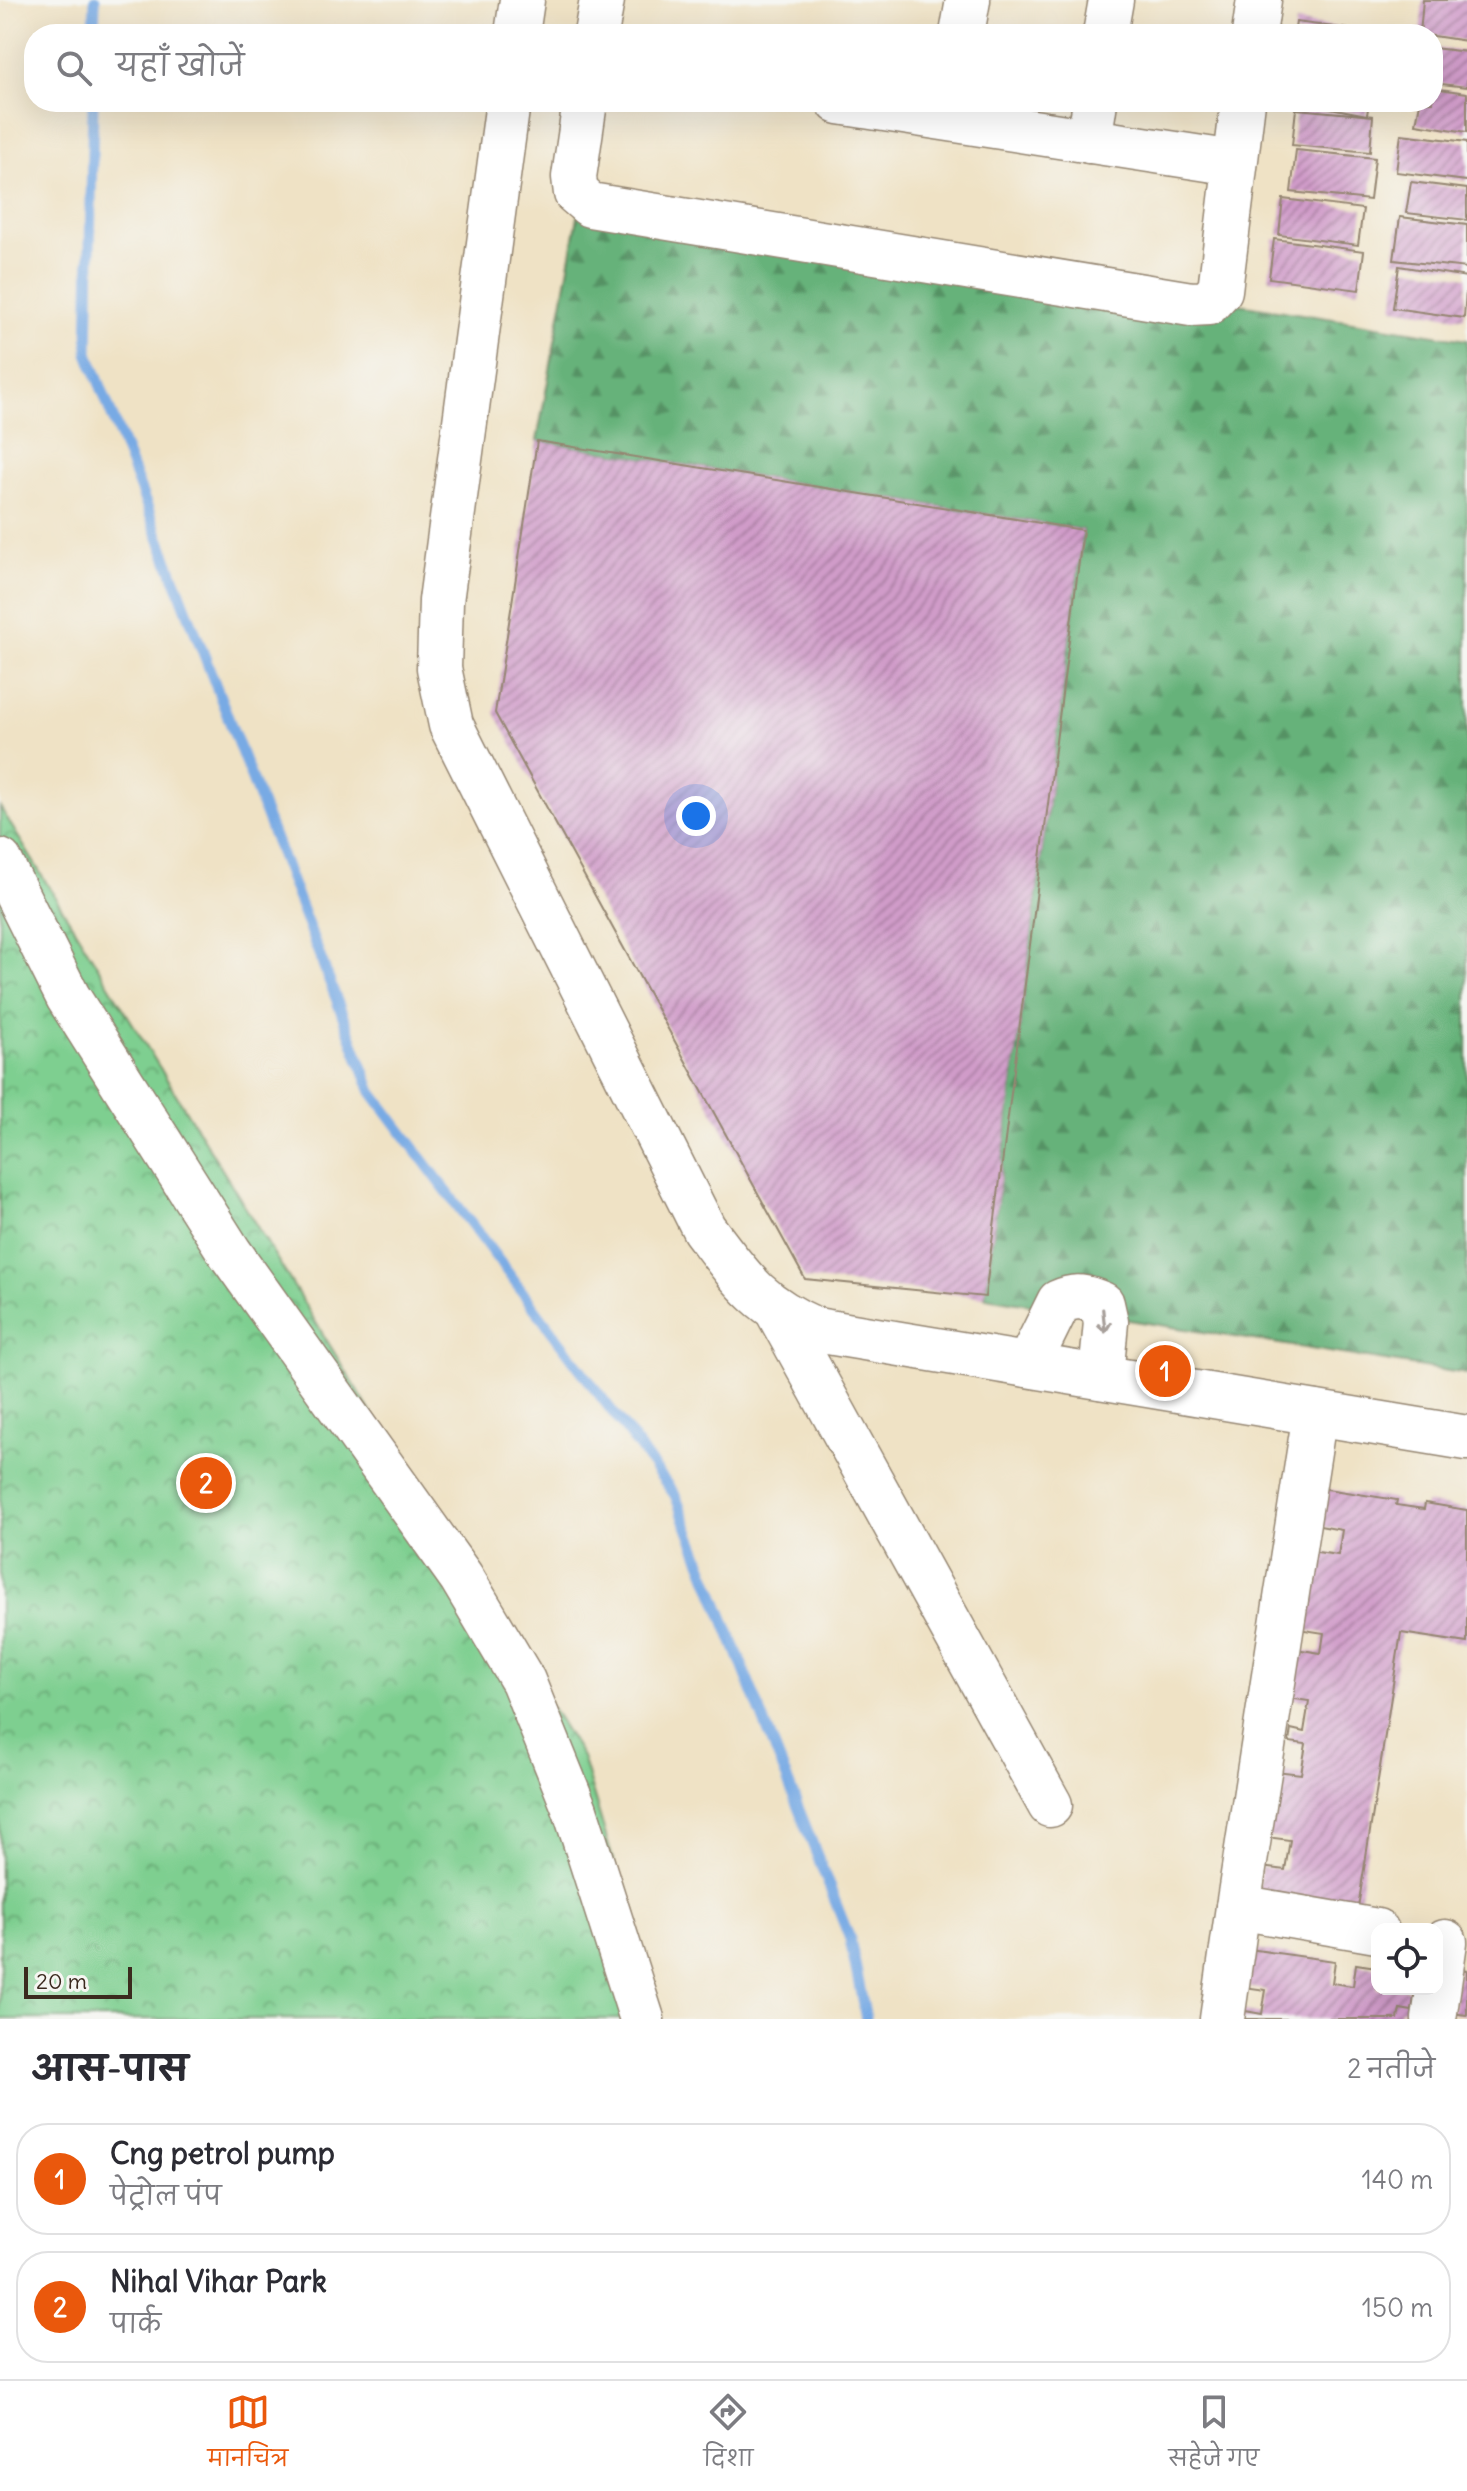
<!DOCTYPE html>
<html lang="hi">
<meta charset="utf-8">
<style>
:root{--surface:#fff;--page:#f2f2f3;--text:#2b2b33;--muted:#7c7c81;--line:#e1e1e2;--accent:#ea580c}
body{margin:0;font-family:Delius,"Playpen Sans Deva",sans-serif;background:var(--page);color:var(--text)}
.controls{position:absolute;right:24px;bottom:24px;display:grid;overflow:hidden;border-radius:16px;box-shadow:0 8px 32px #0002}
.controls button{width:72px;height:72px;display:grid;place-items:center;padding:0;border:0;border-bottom:2px solid var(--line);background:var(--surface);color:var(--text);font:40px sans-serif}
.scale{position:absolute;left:24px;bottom:20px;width:108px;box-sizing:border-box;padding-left:8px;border:4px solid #3b2a1e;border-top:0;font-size:22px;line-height:28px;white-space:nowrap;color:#3b2a1e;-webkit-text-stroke:6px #f6f6f2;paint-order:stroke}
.you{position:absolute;left:696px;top:816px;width:28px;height:28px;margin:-20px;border:6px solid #fff;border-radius:50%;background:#1a73e8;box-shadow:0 0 0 12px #1a73e833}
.badge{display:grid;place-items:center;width:52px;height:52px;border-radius:50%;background:var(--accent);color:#fff;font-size:26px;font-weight:700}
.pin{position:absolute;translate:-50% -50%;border:4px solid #fff;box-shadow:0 2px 8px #0006}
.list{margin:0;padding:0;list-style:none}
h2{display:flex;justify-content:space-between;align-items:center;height:104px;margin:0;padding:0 32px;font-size:34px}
h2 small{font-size:26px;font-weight:400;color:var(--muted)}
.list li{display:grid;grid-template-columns:52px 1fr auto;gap:24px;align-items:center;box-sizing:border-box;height:112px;margin:0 16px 16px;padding:0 16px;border:2px solid var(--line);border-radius:32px}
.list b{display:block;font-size:30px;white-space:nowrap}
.list p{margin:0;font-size:26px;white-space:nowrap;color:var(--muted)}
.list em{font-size:26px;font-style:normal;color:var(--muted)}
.icon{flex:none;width:44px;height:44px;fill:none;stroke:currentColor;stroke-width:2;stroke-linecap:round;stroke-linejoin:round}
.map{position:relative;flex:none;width:1467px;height:2019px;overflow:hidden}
.search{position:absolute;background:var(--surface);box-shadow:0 8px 32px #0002;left:24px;right:24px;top:24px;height:88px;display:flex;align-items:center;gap:20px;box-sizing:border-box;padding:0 28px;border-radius:32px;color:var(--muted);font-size:30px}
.sheet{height:360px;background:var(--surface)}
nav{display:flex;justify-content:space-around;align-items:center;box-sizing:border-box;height:112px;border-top:2px solid var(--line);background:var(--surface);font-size:22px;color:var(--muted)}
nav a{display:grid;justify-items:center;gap:4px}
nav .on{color:var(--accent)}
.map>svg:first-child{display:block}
.forest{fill:url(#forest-firs);stroke:#506e4c;stroke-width:2}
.park{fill:url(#park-crowns);stroke:#5c7c57;stroke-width:2}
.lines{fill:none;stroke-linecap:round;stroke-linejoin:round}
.stream{stroke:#78aae4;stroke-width:11}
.building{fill:url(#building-hatch)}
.minor-casing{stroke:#958672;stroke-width:47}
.minor{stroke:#fff;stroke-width:44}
.oneway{stroke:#a79f9a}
</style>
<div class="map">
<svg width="1467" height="2019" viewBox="0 0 1467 2019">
<defs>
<pattern id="forest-firs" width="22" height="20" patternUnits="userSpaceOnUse" patternTransform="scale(2)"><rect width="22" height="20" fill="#66b27a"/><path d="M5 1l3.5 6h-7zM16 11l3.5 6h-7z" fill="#559163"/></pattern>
<pattern id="park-crowns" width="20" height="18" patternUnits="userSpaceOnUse" patternTransform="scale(2)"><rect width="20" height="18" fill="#7ecf90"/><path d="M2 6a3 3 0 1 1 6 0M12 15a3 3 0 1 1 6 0" fill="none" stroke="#68a875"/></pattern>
<pattern id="building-hatch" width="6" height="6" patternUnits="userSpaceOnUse" patternTransform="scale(2)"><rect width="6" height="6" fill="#d09bc9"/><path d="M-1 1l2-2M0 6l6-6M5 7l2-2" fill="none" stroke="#aa7fa3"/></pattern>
</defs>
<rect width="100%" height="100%" fill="#f6f6f2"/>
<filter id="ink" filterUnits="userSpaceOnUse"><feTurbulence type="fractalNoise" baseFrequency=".0125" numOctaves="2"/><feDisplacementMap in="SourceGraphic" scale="16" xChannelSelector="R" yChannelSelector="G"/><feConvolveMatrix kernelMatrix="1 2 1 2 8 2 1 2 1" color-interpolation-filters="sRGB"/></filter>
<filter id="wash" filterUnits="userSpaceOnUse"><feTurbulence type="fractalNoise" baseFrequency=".006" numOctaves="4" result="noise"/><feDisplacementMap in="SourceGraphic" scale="32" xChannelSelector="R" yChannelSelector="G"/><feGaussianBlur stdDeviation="1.8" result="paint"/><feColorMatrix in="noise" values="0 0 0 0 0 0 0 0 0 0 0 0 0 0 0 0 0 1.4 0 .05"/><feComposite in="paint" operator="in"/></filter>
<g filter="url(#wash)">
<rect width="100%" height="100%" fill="#efe2c5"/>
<polygon class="forest" points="581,200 1467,340 1467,1374 985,1297 1083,530 537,441"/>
<polygon class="park" points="0,807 582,1757 661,2019 0,2019"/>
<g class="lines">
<g class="stream">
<polyline points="94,34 95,0"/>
<polyline points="93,102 88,353 372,1092 675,1495 850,1939 866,2019"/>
</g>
</g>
<g id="blocks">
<g class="building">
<polygon points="1423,0 1467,0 1467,41 1420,34"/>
<polygon points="1296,22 1371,32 1371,34 1294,34"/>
<polygon points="1433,48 1467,52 1467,87 1433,83"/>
<polygon points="1433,88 1467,93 1467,132 1416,124 1420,102 1433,102"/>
<polygon points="1299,102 1369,102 1367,115"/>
<polygon points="1296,109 1373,116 1370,152 1292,145"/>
<polygon points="1401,134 1467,142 1467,181 1396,172"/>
<polygon points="1296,150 1375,158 1370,200 1291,192"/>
<polygon points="1411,182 1467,189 1467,220 1406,213"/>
<polygon points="1283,199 1363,209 1358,245 1279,235"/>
<polygon points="1400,217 1467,225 1467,268 1394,260"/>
<polygon points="1274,239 1364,251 1359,290 1269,278"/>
<polygon points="1399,266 1467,277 1464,318 1393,308"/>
<polygon points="537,441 1083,530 985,1297 805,1279 495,713"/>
<polygon points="1320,1488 1397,1500 1396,1505 1424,1509 1425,1503 1467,1510 1467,1643 1401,1633 1357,1914 1257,1898 1261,1867 1285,1870 1290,1840 1266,1837 1276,1771 1301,1774 1306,1744 1289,1742 1291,1729 1304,1732 1309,1701 1287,1698 1295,1649 1321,1653 1324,1633 1298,1629 1310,1551 1338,1555 1342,1530 1314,1525"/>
<polygon points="1249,1949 1335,1961 1332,1983 1353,1986 1356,1964 1377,1967 1377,1989 1415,1989 1412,2011 1400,2009 1398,2019 1239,2019 1240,2010 1262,2014 1266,1990 1244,1987"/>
<polygon points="1459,1969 1467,1970 1467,2015 1452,2013"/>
</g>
</g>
</g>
<g filter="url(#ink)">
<use href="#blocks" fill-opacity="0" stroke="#958672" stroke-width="2"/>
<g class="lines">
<g class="minor-casing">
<g id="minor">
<polyline points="517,34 522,0"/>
<polyline points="596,34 602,0"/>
<polyline points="962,34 968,0"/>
<polyline points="1105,34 1111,0"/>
<polyline points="1254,34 1259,0"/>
<path d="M508,102L441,601L439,668L451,725L704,1229C742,1279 757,1304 816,1330L1467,1438"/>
<polyline points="585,102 574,177 576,193 590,205 1191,304 1208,303 1220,290 1243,102"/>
<polyline points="839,102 1234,163"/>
<polyline points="1089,141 1095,102"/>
<polyline points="0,861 68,997 230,1253 461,1577 523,1681 575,1810 642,2019"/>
<polyline points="779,1314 1050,1805"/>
<path d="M1028,1365L1059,1302C1076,1294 1086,1297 1102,1304L1106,1322L1101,1377"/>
<polyline points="1315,1413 1238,1907 1377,1931"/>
<polyline points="1222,2019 1238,1907"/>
<polyline points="1434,2019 1445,1942"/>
</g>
</g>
<use href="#minor" class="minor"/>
</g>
<defs><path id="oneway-shaft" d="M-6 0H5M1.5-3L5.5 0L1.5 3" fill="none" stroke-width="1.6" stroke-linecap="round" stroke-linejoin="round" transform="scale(2)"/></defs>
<use class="oneway" href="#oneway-shaft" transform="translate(1104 1321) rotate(84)"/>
</g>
</svg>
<div class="controls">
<button><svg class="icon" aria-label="locate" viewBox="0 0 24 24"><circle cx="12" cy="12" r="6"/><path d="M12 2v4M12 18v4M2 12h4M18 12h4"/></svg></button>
</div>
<div class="scale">20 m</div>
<div class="you"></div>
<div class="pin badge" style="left:1165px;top:1371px">1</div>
<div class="pin badge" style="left:206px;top:1483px">2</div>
<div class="search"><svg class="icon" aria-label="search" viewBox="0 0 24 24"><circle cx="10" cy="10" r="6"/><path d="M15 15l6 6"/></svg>यहाँ खोजें</div>
</div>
<section class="sheet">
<h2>आस-पास<small>2 नतीजे</small></h2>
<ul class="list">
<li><span class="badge">1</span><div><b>Cng petrol pump</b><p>पेट्रोल पंप</p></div><em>140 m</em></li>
<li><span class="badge">2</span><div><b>Nihal Vihar Park</b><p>पार्क</p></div><em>150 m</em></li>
</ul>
</section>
<nav>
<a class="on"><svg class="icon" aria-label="map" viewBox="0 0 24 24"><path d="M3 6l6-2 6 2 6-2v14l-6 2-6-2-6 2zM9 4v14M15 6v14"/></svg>मानचित्र</a>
<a><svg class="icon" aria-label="directions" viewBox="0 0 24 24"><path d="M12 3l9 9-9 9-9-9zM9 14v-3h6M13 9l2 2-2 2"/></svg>दिशा</a>
<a><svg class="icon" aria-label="saved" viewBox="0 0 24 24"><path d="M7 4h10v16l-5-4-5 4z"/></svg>सहेजे गए</a>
</nav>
